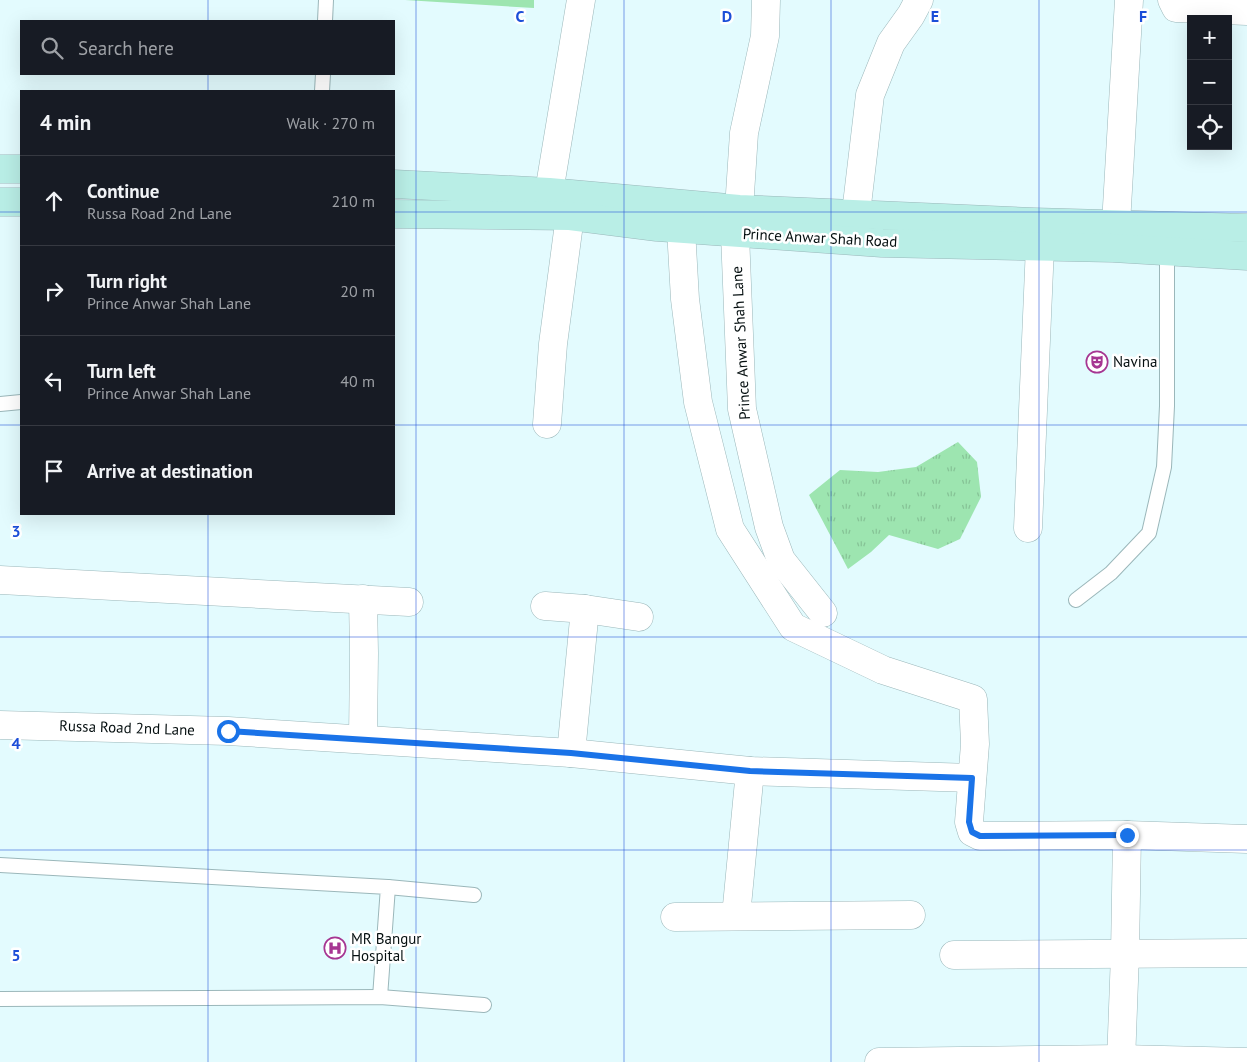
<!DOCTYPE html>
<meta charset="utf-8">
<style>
:root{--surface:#171b24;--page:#20242c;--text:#f1f3f6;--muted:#9ea1a6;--line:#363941}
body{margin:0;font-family:"PT Sans",sans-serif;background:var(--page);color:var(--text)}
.controls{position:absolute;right:15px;top:15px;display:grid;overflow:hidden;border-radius:0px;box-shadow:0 5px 20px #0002}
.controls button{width:45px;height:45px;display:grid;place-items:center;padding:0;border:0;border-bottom:1px solid var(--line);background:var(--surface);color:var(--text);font:25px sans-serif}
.stop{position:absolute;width:15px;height:15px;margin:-11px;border:4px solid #1a73e8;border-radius:50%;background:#fff}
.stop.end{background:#1a73e8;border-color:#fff;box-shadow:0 1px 5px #0008}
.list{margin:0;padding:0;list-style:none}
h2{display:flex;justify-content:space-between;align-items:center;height:65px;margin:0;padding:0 20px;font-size:21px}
h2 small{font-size:16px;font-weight:400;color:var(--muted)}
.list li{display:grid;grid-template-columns:32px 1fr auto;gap:15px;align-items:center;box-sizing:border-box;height:90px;padding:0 20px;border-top:1px solid var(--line)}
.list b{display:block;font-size:19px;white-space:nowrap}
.list p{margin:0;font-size:16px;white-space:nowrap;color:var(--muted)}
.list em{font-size:16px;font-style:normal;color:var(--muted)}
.icon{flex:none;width:28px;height:28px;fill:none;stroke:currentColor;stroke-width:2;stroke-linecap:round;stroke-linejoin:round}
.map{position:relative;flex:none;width:1247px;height:1062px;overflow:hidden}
.search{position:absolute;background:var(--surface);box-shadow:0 5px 20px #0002;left:20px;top:20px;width:375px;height:55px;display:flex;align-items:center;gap:12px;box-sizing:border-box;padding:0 18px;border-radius:0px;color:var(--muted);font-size:19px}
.panel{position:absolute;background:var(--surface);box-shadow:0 5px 20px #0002;left:20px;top:90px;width:375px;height:425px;border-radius:0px}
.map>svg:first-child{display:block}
.grass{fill:url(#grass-tufts)}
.park{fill:#9de5b0}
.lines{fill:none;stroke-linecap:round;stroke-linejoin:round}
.lane-casing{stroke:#9bb7ba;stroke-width:16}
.street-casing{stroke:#9bb7ba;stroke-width:29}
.secondary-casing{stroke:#9bb7ba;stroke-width:29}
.lane{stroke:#fff;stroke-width:14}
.street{stroke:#fff;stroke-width:28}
.secondary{stroke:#b9eee6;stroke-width:28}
.route{stroke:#1a73e8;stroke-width:6}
.grid{fill:none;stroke:#1d4ed8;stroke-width:1;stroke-opacity:0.55}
.labels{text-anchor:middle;stroke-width:5;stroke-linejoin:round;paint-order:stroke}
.street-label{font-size:15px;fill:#050f10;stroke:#fff}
.poi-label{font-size:15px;fill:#050f10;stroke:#fff;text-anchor:start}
.grid-label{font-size:16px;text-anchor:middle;font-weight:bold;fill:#1d4ed8;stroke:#fff;stroke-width:5;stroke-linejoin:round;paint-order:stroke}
</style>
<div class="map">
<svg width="1247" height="1062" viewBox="0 0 1247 1062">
<defs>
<pattern id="grass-tufts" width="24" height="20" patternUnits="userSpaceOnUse" patternTransform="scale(1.25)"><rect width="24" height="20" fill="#9de5b0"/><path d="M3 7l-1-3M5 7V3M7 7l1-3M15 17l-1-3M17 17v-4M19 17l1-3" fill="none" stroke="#86c396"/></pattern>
</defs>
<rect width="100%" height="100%" fill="#e3fbfe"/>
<polygon class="grass" points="958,442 977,462 981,497 960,539 938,549 889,535 871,552 848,569 809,495 840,470 878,472 916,467"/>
<polygon class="park" points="405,0 534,0 534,8"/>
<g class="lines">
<g class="lane-casing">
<g id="lane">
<polyline points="325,21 326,0"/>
<polyline points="322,91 323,74"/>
<polyline points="0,404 21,402"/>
<polyline points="1076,600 1111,573 1149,533 1164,467 1167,406 1167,251"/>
<polyline points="0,865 388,887 380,997"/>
<polyline points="388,887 474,895"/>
<polyline points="0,999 380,997 484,1005"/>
</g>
</g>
<g class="street-casing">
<g id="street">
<polyline points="1172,0 1176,8 1247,11"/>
<polyline points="549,192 581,0"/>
<polyline points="739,209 744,133 765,36 766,0"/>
<polyline points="856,213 870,95 891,43 911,15 919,0"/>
<polyline points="1116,224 1129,0"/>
<polyline points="681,229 685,299 698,402 730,529 793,627 883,670 973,699 975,744 969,822 972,832 980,836 1127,835 1247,839"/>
<polyline points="735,234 742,409 769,527 781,560 823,613"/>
<polyline points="547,424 553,344 570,216"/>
<polyline points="1028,528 1040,246"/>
<polyline points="0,580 409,602"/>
<polyline points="363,599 364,653 363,739"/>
<polyline points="545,606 585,609 571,753"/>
<polyline points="585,609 639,617"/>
<polyline points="0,725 228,731 571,753 750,771 972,778"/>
<polyline points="736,916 750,771"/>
<polyline points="675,917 911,915"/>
<polyline points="954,955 1247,953"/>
<polyline points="879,1062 1121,1059 1247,1062"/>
<polyline points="1121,1062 1125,954 1127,835"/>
</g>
</g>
<g class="secondary-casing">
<g id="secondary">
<polyline points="0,169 21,169"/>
<polyline points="394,184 549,192 739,209 1034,222 1247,228"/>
<polyline points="0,202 21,202"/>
<polyline points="394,214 570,216 657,227 882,243 1113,248 1247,256"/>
</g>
</g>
<use href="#lane" class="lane"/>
<use href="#street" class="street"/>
<use href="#secondary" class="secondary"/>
</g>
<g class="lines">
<polyline class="route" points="228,731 571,753 750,771 972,778 969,822 972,832 980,836 1127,835"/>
</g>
<path class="grid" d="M208,0V21M416,0V1062M624,0V1062M831,0V1062M1039,0V1062M208,74V91M0,212H21M394,212H1247M0,425H21M394,425H1247M208,514V1062M0,637H1247M0,850H1247"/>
<defs>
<g id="theatre-ring" transform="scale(1.125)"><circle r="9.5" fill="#fff" stroke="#a63692" stroke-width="1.5"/><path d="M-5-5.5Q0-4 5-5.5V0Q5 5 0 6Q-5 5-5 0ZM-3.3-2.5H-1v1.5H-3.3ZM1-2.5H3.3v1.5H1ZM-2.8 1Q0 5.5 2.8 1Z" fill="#a63692"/></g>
<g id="hospital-ring" transform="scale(1.125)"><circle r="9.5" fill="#fff" stroke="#a63692" stroke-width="1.5"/><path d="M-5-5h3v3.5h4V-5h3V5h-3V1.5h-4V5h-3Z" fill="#a63692"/></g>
</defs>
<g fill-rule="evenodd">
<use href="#theatre-ring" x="1097" y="362"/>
<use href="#hospital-ring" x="335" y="948"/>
</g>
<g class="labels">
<g class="street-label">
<text transform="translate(820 238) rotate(3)" y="5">Prince Anwar Shah Road</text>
<text transform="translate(741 343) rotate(-93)" y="5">Prince Anwar Shah Lane</text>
<text transform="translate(127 728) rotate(2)" y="5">Russa Road 2nd Lane</text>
</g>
<g class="poi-label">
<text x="1113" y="367">Navina</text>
<text x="351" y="944">MR Bangur<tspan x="351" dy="17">Hospital</tspan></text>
</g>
</g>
<g class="grid-label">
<text x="520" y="22">C</text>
<text x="727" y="22">D</text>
<text x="935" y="22">E</text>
<text x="1143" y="22">F</text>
<text x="16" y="537">3</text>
<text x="16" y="749">4</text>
<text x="16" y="961">5</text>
</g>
</svg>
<div class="controls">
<button>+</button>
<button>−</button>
<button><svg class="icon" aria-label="locate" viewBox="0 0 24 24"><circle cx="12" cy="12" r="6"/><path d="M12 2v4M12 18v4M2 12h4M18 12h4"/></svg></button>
</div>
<div class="stop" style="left:228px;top:731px"></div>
<div class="stop end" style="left:1127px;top:835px"></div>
<div class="search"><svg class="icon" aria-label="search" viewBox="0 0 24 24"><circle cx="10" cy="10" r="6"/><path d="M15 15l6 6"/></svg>Search here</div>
<section class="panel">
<h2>4 min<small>Walk · 270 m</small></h2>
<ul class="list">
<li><svg class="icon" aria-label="ahead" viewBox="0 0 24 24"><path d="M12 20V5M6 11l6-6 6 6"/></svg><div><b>Continue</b><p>Russa Road 2nd Lane</p></div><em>210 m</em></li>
<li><svg class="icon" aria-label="right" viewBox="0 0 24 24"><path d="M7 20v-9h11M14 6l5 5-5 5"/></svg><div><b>Turn right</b><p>Prince Anwar Shah Lane</p></div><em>20 m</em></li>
<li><svg class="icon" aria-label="left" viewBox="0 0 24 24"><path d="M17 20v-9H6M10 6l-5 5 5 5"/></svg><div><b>Turn left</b><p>Prince Anwar Shah Lane</p></div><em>40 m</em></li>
<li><svg class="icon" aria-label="arrive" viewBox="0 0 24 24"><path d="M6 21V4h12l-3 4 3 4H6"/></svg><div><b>Arrive at destination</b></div></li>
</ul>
</section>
</div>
